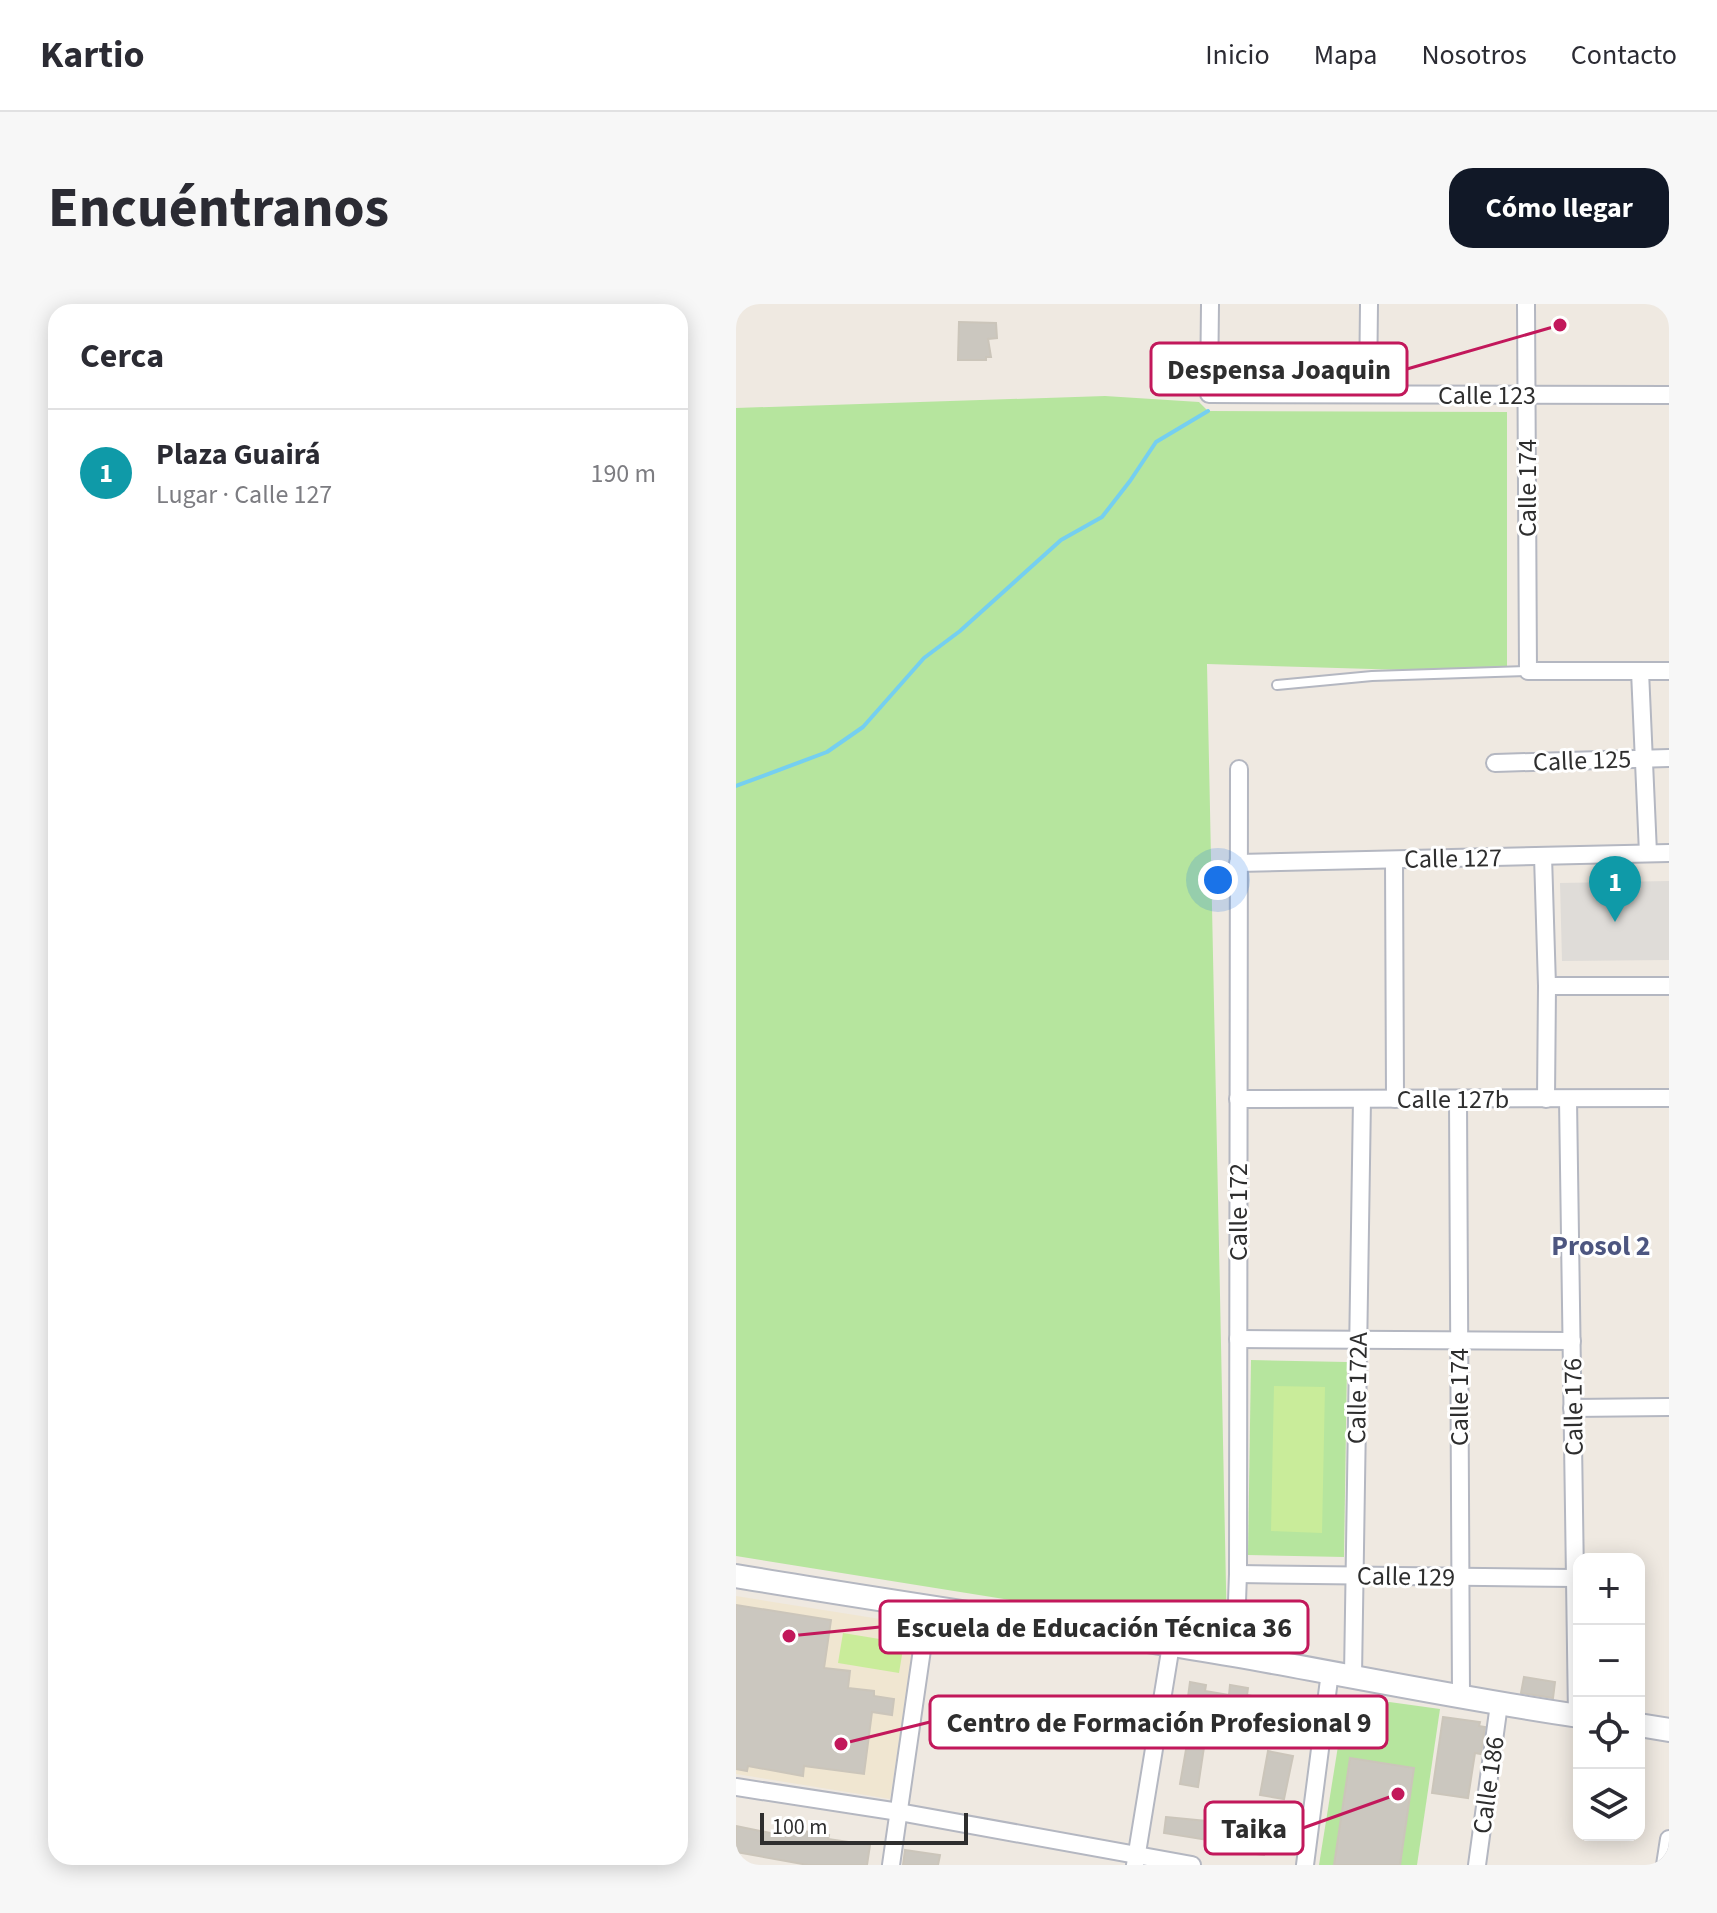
<!DOCTYPE html>
<html lang="es">
<meta charset="utf-8">
<style>
:root{--surface:#fff;--page:#f7f7f7;--text:#2b2b33;--muted:#7c7c81;--line:#e1e1e2;--accent:#111827}
body{margin:0;font-family:"Source Sans 3",sans-serif;background:var(--page);color:var(--text)}
.controls{position:absolute;right:24px;bottom:24px;display:grid;overflow:hidden;border-radius:16px;box-shadow:0 4px 20px #0003}
.controls button{width:72px;height:72px;display:grid;place-items:center;padding:0;border:0;border-bottom:2px solid var(--line);background:var(--surface);color:var(--text);font:40px sans-serif}
.scale{position:absolute;left:24px;bottom:20px;width:208px;box-sizing:border-box;padding-left:8px;border:4px solid #2e2e2e;border-top:0;font-size:22px;line-height:28px;white-space:nowrap;color:#2e2e2e;-webkit-text-stroke:6px #fff;paint-order:stroke}
.you{position:absolute;left:482px;top:576px;width:28px;height:28px;margin:-20px;border:6px solid #fff;border-radius:50%;background:#1a73e8;box-shadow:0 0 0 12px #1a73e833}
.badge{display:grid;place-items:center;width:52px;height:52px;border-radius:50%;background:var(--accent);color:#fff;font-size:26px;font-weight:700}
.pin{position:absolute;translate:-50% -66px;filter:drop-shadow(0 2px 4px #0008)}
.pin::after{content:'';position:absolute;top:42px;width:28px;height:24px;background:inherit;clip-path:polygon(0 0,100% 0,50% 100%)}
.list{margin:0;padding:0;list-style:none}
h2{display:flex;justify-content:space-between;align-items:center;height:104px;margin:0;padding:0 32px;font-size:34px}
h2 small{font-size:26px;font-weight:400;color:var(--muted)}
.list li{display:grid;grid-template-columns:52px 1fr auto;gap:24px;align-items:center;box-sizing:border-box;height:128px;padding:0 32px;border-top:2px solid var(--line)}
.list b{display:block;font-size:30px;white-space:nowrap}
.list p{margin:0;font-size:26px;white-space:nowrap;color:var(--muted)}
.list em{font-size:26px;font-style:normal;color:var(--muted)}
.icon{flex:none;width:44px;height:44px;fill:none;stroke:currentColor;stroke-width:2;stroke-linecap:round;stroke-linejoin:round}
.map{position:relative;flex:none;width:933px;height:1561px;overflow:hidden;border-radius:24px}
header{display:flex;align-items:center;gap:48px;box-sizing:border-box;height:112px;padding:0 40px;background:var(--surface);border-bottom:2px solid var(--line)}
header strong{font-size:38px}
nav{display:flex;gap:44px;margin-inline-start:auto;font-size:28px}
.intro{display:flex;align-items:center;justify-content:space-between;box-sizing:border-box;height:192px;padding:0 48px}
h1{margin:0;font-size:56px}
.button{padding:20px 36px;border-radius:24px;background:var(--accent);color:#fff;font-size:28px;font-weight:700}
main{display:flex;gap:48px;padding:0 48px}
aside{flex:1;background:var(--surface);border-radius:24px;box-shadow:0 4px 20px #0003}
.map>svg:first-child{display:block}
.education{fill:#f0e6d1}
.green{fill:#b6e59e}
.pitch{fill:#c9ec9a}
.plaza{fill:#dfdcd8}
.lines{fill:none;stroke-linecap:round;stroke-linejoin:round}
.stream{stroke:#75cff0;stroke-width:4}
.building{fill:#cbc7bf;stroke:#cbc5ba;stroke-width:2}
.lane-casing{stroke:#b4b7c1;stroke-width:12}
.street-casing{stroke:#b4b7c1;stroke-width:20}
.secondary-casing{stroke:#b4b7c1;stroke-width:26}
.lane{stroke:#fff;stroke-width:8}
.street{stroke:#fff;stroke-width:16}
.secondary{stroke:#fff;stroke-width:22}
.labels{text-anchor:middle;stroke-width:6;stroke-linejoin:round;paint-order:stroke}
.street-label{font-size:26px;fill:#2e2e2e;stroke:#fff}
.neighbourhood-label{font-size:28px;font-weight:bold;fill:#4d5680;stroke:#fff}
.leader{fill:none;stroke:#c2185b;stroke-width:3}
.callout-dot{fill:#c2185b;stroke:#fff;stroke-width:3}
.callout{fill:#fff;stroke:#c2185b;stroke-width:3}
.callout-label{font-size:28px;text-anchor:middle;font-weight:bold;fill:#2e2e2e}
</style>
<header>
<strong>Kartio</strong>
<nav><a>Inicio</a><a>Mapa</a><a>Nosotros</a><a>Contacto</a></nav>
</header>
<div class="intro"><h1>Encuéntranos</h1><a class="button">Cómo llegar</a></div>
<main>
<aside>
<h2>Cerca<small></small></h2>
<ul class="list">
<li><span class="badge" style="background:#0f9aa8">1</span><div><b>Plaza Guairá</b><p>Lugar · Calle 127</p></div><em>190 m</em></li>
</ul>
</aside>
<div class="map">
<svg width="933" height="1561" viewBox="0 0 933 1561">
<rect width="100%" height="100%" fill="#efe9e1"/>
<polygon class="education" points="0,1292 182,1321 154,1495 0,1470"/>
<g class="green">
<polygon points="369,92 463,98 472,107 771,108 771,369 471,360 491,1331 0,1252 0,104"/>
<polygon points="515,1056 611,1058 608,1253 512,1251"/>
<polygon points="610,1392 704,1405 681,1561 583,1561"/>
</g>
<g class="pitch">
<polygon points="538,1082 589,1083 586,1229 535,1227"/>
<polygon points="107,1329 168,1339 163,1369 102,1359"/>
</g>
<polygon class="plaza" points="933,577 933,656 826,657 824,579"/>
<g class="lines">
<polyline class="stream" points="0,482 91,448 127,423 188,354 224,327 325,236 366,213 394,177 420,138 472,107"/>
</g>
<g class="building">
<polygon points="223,18 260,19 261,34 252,35 255,53 250,53 250,56 222,56"/>
<polygon points="0,1301 95,1316 88,1364 114,1367 112,1384 138,1387 138,1392 158,1395 156,1411 136,1408 128,1470 68,1462 67,1472 12,1462 11,1467 0,1465"/>
<polygon points="788,1373 819,1378 817,1394 785,1389"/>
<polygon points="454,1378 470,1381 469,1387 493,1391 494,1381 512,1384 511,1391 556,1400 558,1393 572,1395 566,1425 549,1423 548,1429 530,1427 531,1417 512,1415 513,1407 483,1402 481,1414 450,1408"/>
<polygon points="707,1413 744,1418 743,1422 749,1423 745,1450 739,1449 732,1494 696,1489"/>
<polygon points="451,1440 468,1443 462,1483 444,1480"/>
<polygon points="532,1447 557,1452 548,1495 524,1491"/>
<polygon points="614,1454 678,1464 664,1561 598,1561"/>
<polygon points="430,1513 470,1517 469,1525 494,1528 494,1522 514,1526 515,1522 553,1525 550,1548 529,1546 528,1551 512,1549 512,1547 472,1541 472,1536 428,1529"/>
<polygon points="0,1522 54,1533 55,1525 93,1531 92,1535 134,1541 131,1561 72,1561 0,1548"/>
<polygon points="169,1546 204,1551 202,1561 167,1561"/>
</g>
<g class="lines">
<g class="lane-casing">
<polyline id="lane" points="541,381 636,372 792,367"/>
</g>
<g class="street-casing">
<g id="street">
<polyline points="474,0 473,90 933,91"/>
<polyline points="790,0 792,367 933,367"/>
<polyline points="632,90 633,0"/>
<polyline points="904,367 912,549"/>
<polyline points="759,459 933,454"/>
<polyline points="807,552 811,682 810,795"/>
<polyline points="658,556 659,795"/>
<polyline points="502,559 933,549"/>
<polyline points="811,682 933,682"/>
<polyline points="502,795 933,794"/>
<polyline points="722,795 725,1391"/>
<polyline points="832,795 841,1412"/>
<polyline points="502,1035 836,1037"/>
<polyline points="836,1104 933,1103"/>
<polyline points="502,1270 839,1274"/>
<polyline points="499,1352 502,1270 503,465"/>
<polyline points="617,1372 626,795"/>
<polyline points="0,1483 163,1508 456,1561"/>
<polyline points="155,1561 192,1304"/>
<polyline points="399,1561 435,1341"/>
<polyline points="569,1561 594,1368"/>
<polyline points="741,1561 763,1400"/>
<polyline points="929,1561 933,1535"/>
</g>
</g>
<g class="secondary-casing">
<g id="secondary">
<path d="M0,1272C165,1300 332,1323 497,1351C612,1371 727,1395 843,1412"/>
<polyline points="903,1421 933,1426"/>
</g>
</g>
<use href="#lane" class="lane"/>
<use href="#street" class="street"/>
<use href="#secondary" class="secondary"/>
</g>
<g class="labels">
<g class="street-label">
<text x="751" y="100">Calle 123</text>
<text transform="translate(791 184) rotate(-90)" y="9">Calle 174</text>
<text transform="translate(846 456) rotate(-2)" y="9">Calle 125</text>
<text transform="translate(717 554) rotate(-1)" y="9">Calle 127</text>
<text x="717" y="804">Calle 127b</text>
<text transform="translate(502 908) rotate(-90)" y="9">Calle 172</text>
<text transform="translate(621 1084) rotate(-89)" y="9">Calle 172A</text>
<text transform="translate(723 1093) rotate(-90)" y="9">Calle 174</text>
<text transform="translate(837 1103) rotate(-91)" y="9">Calle 176</text>
<text transform="translate(670 1272) rotate(1)" y="9">Calle 129</text>
<text transform="translate(752 1481) rotate(-82)" y="9">Calle 186</text>
</g>
<g class="neighbourhood-label">
<text x="865" y="951">Prosol 2</text>
</g>
</g>
<path class="leader" d="M824 21L671 65M53 1332L144 1323M105 1440L194 1418M662 1490L567 1524"/>
<g class="callout-dot">
<circle cx="824" cy="21" r="8"/>
<circle cx="53" cy="1332" r="8"/>
<circle cx="105" cy="1440" r="8"/>
<circle cx="662" cy="1490" r="8"/>
</g>
<g class="callout">
<rect x="415" y="39" width="256" height="52" rx="8"/>
<rect x="144" y="1297" width="428" height="52" rx="8"/>
<rect x="194" y="1392" width="457" height="52" rx="8"/>
<rect x="469" y="1498" width="98" height="52" rx="8"/>
</g>
<g class="callout-label">
<text x="543" y="75">Despensa Joaquin</text>
<text x="358" y="1333">Escuela de Educación Técnica 36</text>
<text x="423" y="1428">Centro de Formación Profesional 9</text>
<text x="518" y="1534">Taika</text>
</g>
</svg>
<div class="controls">
<button>+</button>
<button>−</button>
<button><svg class="icon" aria-label="locate" viewBox="0 0 24 24"><circle cx="12" cy="12" r="6"/><path d="M12 2v4M12 18v4M2 12h4M18 12h4"/></svg></button>
<button><svg class="icon" aria-label="layers" viewBox="0 0 24 24"><path d="M12 4l9 5-9 5-9-5zM3 14l9 5 9-5"/></svg></button>
</div>
<div class="scale">100 m</div>
<div class="you"></div>
<div class="pin badge" style="left:879px;top:618px;background:#0f9aa8">1</div>
</div>
</main>
